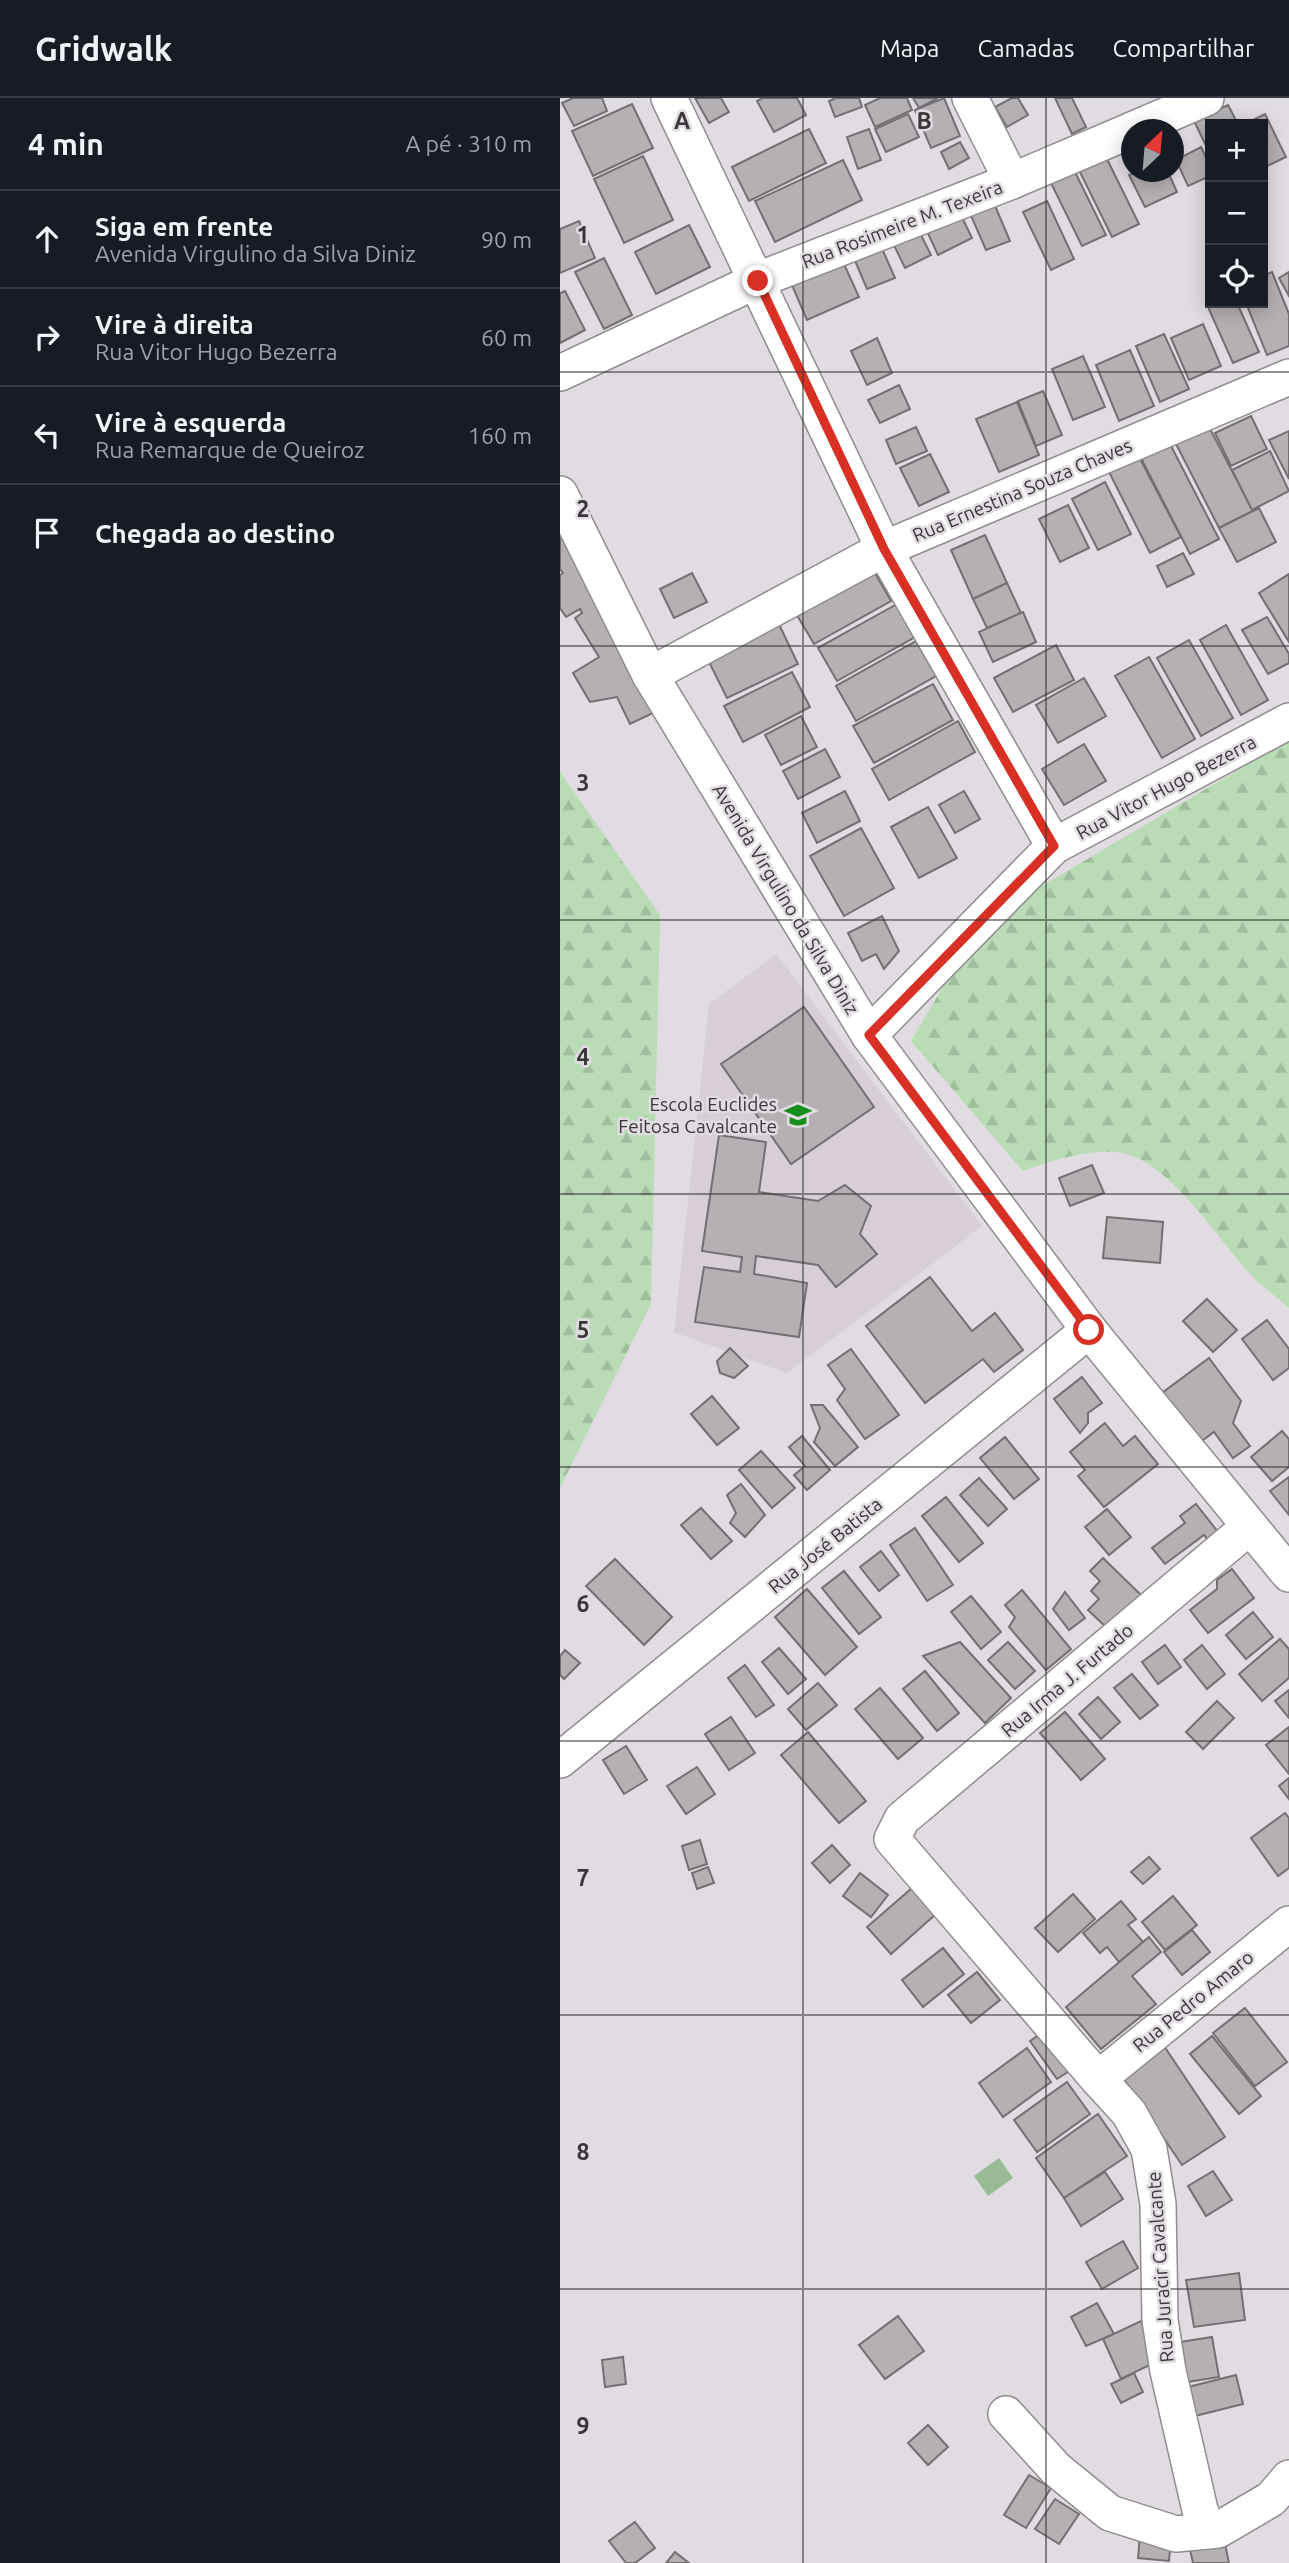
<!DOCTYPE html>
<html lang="pt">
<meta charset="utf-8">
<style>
:root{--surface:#171b24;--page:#242831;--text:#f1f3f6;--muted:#9ea1a6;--line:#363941}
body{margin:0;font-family:Ubuntu,sans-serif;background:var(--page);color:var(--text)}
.controls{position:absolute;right:21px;top:21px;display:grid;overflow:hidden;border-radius:0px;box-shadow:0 4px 18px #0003}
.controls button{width:63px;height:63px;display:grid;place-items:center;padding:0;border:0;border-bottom:2px solid var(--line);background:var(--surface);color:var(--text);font:35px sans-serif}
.compass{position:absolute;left:561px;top:21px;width:63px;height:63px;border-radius:50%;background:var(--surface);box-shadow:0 4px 18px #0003;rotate:26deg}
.stop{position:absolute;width:21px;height:21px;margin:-16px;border:5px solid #d93025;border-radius:50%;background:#fff}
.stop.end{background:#d93025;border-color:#fff;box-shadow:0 2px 7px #0008}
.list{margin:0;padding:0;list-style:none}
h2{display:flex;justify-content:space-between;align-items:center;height:91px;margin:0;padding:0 28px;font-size:30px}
h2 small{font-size:23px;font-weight:400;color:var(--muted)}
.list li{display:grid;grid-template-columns:46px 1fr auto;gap:21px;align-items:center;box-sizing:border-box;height:98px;padding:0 28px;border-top:2px solid var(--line)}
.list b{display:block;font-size:26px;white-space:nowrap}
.list p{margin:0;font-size:23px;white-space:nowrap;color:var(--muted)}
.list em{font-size:23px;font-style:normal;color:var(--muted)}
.icon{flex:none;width:38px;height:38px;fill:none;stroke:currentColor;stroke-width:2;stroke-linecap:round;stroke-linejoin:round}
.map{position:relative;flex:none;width:729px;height:2465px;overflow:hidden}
header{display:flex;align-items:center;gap:42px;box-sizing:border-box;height:98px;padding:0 35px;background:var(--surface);border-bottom:2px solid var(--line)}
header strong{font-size:33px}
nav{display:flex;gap:38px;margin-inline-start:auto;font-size:24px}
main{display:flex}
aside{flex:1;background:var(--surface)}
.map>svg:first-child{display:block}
.built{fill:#d8ced8}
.forest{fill:url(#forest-firs)}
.water{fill:#98bb96}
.building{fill:#b4b0b4;stroke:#736f73;stroke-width:2}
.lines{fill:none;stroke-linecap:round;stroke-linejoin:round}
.minor-casing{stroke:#908c90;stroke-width:38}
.minor{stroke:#fff;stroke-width:35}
.route{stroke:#d93025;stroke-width:9}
.grid{fill:none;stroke:#393739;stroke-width:2;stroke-opacity:0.55}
.labels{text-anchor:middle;stroke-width:5;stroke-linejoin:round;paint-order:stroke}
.street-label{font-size:19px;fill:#393739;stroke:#e1dce1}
.poi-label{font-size:19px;fill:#393739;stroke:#e1dce1;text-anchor:end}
.grid-label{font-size:23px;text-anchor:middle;font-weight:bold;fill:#393739;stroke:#e1dce1;stroke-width:5;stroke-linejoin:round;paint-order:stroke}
</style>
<header>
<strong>Gridwalk</strong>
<nav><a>Mapa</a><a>Camadas</a><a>Compartilhar</a></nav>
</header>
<main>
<aside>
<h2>4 min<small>A pé · 310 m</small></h2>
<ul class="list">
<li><svg class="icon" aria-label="ahead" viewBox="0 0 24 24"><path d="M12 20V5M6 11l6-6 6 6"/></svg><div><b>Siga em frente</b><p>Avenida Virgulino da Silva Diniz</p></div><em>90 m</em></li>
<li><svg class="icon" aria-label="right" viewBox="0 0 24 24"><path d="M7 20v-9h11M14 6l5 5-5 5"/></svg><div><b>Vire à direita</b><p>Rua Vitor Hugo Bezerra</p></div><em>60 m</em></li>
<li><svg class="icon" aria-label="left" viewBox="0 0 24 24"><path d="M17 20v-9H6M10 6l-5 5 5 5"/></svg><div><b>Vire à esquerda</b><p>Rua Remarque de Queiroz</p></div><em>160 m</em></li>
<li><svg class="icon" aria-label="arrive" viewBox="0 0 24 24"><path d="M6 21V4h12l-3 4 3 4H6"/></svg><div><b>Chegada ao destino</b></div></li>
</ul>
</aside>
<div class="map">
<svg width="729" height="2465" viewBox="0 0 729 2465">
<defs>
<pattern id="forest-firs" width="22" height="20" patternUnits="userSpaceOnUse" patternTransform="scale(1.75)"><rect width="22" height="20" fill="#b9dcb6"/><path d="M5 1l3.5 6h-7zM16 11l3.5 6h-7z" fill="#a0bd9d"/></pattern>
</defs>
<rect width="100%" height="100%" fill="#e1dce1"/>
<polygon class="built" points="216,856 422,1128 227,1275 114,1234 149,906"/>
<g class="forest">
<path d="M729,642V1210C716,1198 701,1188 689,1175C657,1139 617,1076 573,1058C542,1046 493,1062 463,1073L351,943L400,860L480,789Z"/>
<polygon points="0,674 100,817 91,1206 0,1390"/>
</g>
<polygon class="water" points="439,2060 453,2080 428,2098 414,2078"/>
<g class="building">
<polygon points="13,0 42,0 47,13 14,28 2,5"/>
<polygon points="135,0 161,0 169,14 149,25"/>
<polygon points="203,0 237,0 246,17 214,34 197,3"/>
<polygon points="276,0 299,0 302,9 275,19 269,3"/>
<polygon points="320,0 347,0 352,12 315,29 305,7"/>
<polygon points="353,0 378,0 359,10"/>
<polygon points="384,0 400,38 371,50 355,12"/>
<polygon points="452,0 458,0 468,17 447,29 435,9"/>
<polygon points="495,0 512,0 526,29 512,36"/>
<polygon points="72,6 93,50 33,78 12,33"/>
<polygon points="668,7 678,26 650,26 650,56 634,23"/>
<polygon points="348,16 359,39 326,54 315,31"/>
<polygon points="705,16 726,59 703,70 703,26 685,26"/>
<polygon points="249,31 266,65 189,103 172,69"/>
<polygon points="309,31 321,62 298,71 287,39"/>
<polygon points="400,44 409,60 389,71 381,54"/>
<polygon points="641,49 650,68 650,78 628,88 616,62"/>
<polygon points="83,58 113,122 64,145 34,81"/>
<polygon points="546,59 579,126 552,139 519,72"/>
<polygon points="283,62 302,102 215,144 195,103"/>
<polygon points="515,74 546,137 522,148 491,85"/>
<polygon points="576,74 608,74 617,94 585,109 569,77"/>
<polygon points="433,103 450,143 426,152 409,113"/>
<polygon points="487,103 514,161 491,172 463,114"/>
<polygon points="399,113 412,140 378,157 365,129"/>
<polygon points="19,123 35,160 0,175 0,131"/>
<polygon points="129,127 150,169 96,196 75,154"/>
<polygon points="358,131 371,157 345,170 332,143"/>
<polygon points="320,146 335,180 307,191 293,158"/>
<polygon points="279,155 299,199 247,222 228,178"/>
<polygon points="44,160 72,217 44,231 15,174"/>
<polygon points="712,174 729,216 729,248 707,257 686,205 703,205 703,178"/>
<polygon points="729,174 729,198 719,180"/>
<polygon points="5,193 25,232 0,245 0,195"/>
<polygon points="657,205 677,205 699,254 673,265 648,209"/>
<polygon points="643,226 661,268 629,282 611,240"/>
<polygon points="604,236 629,291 600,304 576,248"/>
<polygon points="317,240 332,275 307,287 291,253"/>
<polygon points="570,252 594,308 559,323 536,267"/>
<polygon points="523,258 545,309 513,322 492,271"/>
<polygon points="339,287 350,311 320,325 308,302"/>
<polygon points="483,293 502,337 476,348 458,303"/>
<polygon points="457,304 479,357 439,374 416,321"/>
<polygon points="691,318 707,351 671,368 655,335"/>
<polygon points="356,329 367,353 336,366 326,342"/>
<polygon points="649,329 693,413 659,430 616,346"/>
<polygon points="729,333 729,381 709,342"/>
<polygon points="610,346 659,441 630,456 581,360"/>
<polygon points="710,353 729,393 692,412 672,372"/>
<polygon points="370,356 389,394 359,408 340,370"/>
<polygon points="578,357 621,439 590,455 548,372"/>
<polygon points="545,384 571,436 538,452 512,401"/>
<polygon points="508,407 529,450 500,464 479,421"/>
<polygon points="699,410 716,444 677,464 659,430"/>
<polygon points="0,425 95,614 70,626 57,599 30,604 13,575 39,559 15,520 22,515 20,511 6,519 0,510 0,477 3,475 0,471"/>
<polygon points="425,437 447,485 413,501 391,452"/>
<polygon points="623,455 634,476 607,489 597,468"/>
<polygon points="308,463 331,503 254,546 231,507"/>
<polygon points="132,475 147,504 114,520 100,491"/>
<polygon points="729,476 729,544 699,495"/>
<polygon points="447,485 461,515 427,530 413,501"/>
<polygon points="337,506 355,539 277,583 258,550"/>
<polygon points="463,514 476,544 433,564 419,534"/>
<polygon points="707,519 729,556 729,565 708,576 682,532"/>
<polygon points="216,520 238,566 167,600 144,554"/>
<polygon points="666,527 708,602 681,617 640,542"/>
<polygon points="629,542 673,620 641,638 597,560"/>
<polygon points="356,543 376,578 296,623 276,588"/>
<polygon points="496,547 514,582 453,614 434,580"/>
<polygon points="589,559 635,641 602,660 555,578"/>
<polygon points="232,574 250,609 183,644 164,608"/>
<polygon points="524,580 546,618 498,645 476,607"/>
<polygon points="373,586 393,622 314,665 293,628"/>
<polygon points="241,618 257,649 221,667 205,637"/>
<polygon points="398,623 415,654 329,702 312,671"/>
<polygon points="524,646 546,683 504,707 482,671"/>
<polygon points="265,651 280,679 238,701 223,673"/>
<polygon points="285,693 300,723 257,745 242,715"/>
<polygon points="404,693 420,721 395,735 379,707"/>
<polygon points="368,709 397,760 359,780 331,729"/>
<polygon points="301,730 334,790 284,818 250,758"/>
<polygon points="322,818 339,853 324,871 316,856 302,863 288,835"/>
<polygon points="244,909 314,1009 231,1066 161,966"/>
<polygon points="159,1037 206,1044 199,1094 258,1103 285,1087 311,1108 300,1136 317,1156 276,1189 258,1167 196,1158 194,1176 247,1185 239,1239 135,1224 144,1169 180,1174 182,1159 142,1153"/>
<polygon points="532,1067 544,1095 510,1108 499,1080"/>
<polygon points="547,1119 603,1124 600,1165 543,1160"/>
<polygon points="370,1179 412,1233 435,1215 463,1252 434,1274 423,1261 365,1305 306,1228"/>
<polygon points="647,1201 677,1232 653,1254 623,1223"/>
<polygon points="707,1222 729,1251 729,1270 713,1282 682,1241"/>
<polygon points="170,1250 188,1268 174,1280 160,1275 157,1263"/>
<polygon points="291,1251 339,1317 305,1341 277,1302 285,1291 268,1267"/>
<polygon points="649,1260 681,1303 673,1325 690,1348 673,1360 654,1334 639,1345 602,1295"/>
<polygon points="522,1279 542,1305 528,1315 528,1325 520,1335 494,1301"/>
<polygon points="152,1298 179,1330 157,1347 131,1316"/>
<polygon points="251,1307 263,1307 298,1349 275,1368 254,1344 260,1330"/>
<polygon points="545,1325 563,1348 575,1338 598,1366 544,1409 518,1378 525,1372 510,1354"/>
<polygon points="722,1333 729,1341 729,1369 712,1383 691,1359"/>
<polygon points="242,1338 270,1372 247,1392 234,1377 245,1368 229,1349"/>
<polygon points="445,1339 479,1381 454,1401 420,1360"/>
<polygon points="201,1353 235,1390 212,1410 179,1372"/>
<polygon points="729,1379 729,1417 710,1393"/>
<polygon points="419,1380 447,1411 428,1428 400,1397"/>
<polygon points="181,1386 205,1417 185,1439 170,1425 176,1415 167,1397"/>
<polygon points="386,1399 423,1445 399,1464 362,1418"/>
<polygon points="636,1406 662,1439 652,1447 644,1437 605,1466 592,1450 625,1425 620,1418"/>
<polygon points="141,1410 172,1443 151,1461 121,1427"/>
<polygon points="547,1411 571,1439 549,1457 525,1429"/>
<polygon points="355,1430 393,1487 367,1503 330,1447"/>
<polygon points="321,1453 339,1477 319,1493 300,1469"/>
<polygon points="543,1460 581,1497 548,1531 528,1512 539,1501 531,1493 540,1483 530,1473"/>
<polygon points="55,1461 112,1519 84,1547 26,1488"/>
<polygon points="672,1471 694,1500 648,1535 630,1512 657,1491 657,1482"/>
<polygon points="284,1473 321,1519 299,1536 262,1490"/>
<polygon points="247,1491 297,1549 265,1577 215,1519"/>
<polygon points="462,1492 511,1551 486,1572 449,1529 455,1519 445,1507"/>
<polygon points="505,1494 525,1520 509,1532 493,1511"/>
<polygon points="411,1498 441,1534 421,1551 391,1514"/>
<polygon points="693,1514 713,1539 686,1561 666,1537"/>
<polygon points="720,1541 729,1551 729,1580 702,1603 679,1576"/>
<polygon points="400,1544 451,1600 425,1625 363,1558"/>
<polygon points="448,1544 475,1573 455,1591 428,1562"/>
<polygon points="605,1547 621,1569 598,1586 582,1564"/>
<polygon points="642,1547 665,1576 647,1591 624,1562"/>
<polygon points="219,1550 246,1581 228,1596 202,1564"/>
<polygon points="5,1552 20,1565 4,1581 0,1577 0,1558"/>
<polygon points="185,1567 214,1607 196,1619 168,1580"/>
<polygon points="365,1573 399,1615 377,1633 343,1591"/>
<polygon points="572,1576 598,1607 580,1621 554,1590"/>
<polygon points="258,1585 277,1607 246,1632 228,1611"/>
<polygon points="320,1590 363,1640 338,1661 295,1611"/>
<polygon points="729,1592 729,1620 715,1603"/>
<polygon points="538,1599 560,1624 541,1641 519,1616"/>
<polygon points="657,1603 674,1620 643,1651 626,1634"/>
<polygon points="505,1614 545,1661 521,1682 480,1635"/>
<polygon points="171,1619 195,1655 169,1672 145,1636"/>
<polygon points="729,1629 729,1676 706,1647"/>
<polygon points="248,1634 306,1703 279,1725 221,1657"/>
<polygon points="66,1648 87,1682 64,1696 43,1662"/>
<polygon points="137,1669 155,1696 126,1716 107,1688"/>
<polygon points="729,1680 729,1701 719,1688"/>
<polygon points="725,1715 729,1720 729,1770 718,1778 691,1740"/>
<polygon points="140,1742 147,1766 129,1772 122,1748"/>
<polygon points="272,1747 290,1767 270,1785 252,1765"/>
<polygon points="589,1759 600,1771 583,1786 571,1774"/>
<polygon points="148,1769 154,1785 137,1791 132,1775"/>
<polygon points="300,1775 328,1797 311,1819 283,1798"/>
<polygon points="352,1790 376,1816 331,1856 307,1829"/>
<polygon points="513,1796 535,1821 498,1854 475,1830"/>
<polygon points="613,1798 637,1827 605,1852 582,1824"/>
<polygon points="561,1803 576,1821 568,1827 583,1844 559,1864 547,1849 540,1855 523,1835"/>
<polygon points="632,1832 650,1854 622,1877 604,1854"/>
<polygon points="589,1839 601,1854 572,1878 596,1906 541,1951 506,1909"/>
<polygon points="383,1850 404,1876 363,1909 342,1882"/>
<polygon points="417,1874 440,1902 411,1925 388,1897"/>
<polygon points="685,1910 727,1964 695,1988 653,1935"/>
<polygon points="488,1931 514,1970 497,1981 470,1943"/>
<polygon points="652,1938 701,1998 679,2016 630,1956"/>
<polygon points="604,1948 665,2039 622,2067 561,1977"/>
<polygon points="467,1950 491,1984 443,2019 419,1985"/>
<polygon points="507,1984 530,2016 477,2054 454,2022"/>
<polygon points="538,2016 567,2058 504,2100 476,2060"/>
<polygon points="653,2073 672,2102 646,2118 628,2088"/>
<polygon points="545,2074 563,2101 521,2128 504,2100"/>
<polygon points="563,2143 578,2170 542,2191 526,2164"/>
<polygon points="679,2175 685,2222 634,2229 626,2182"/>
<polygon points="537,2205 554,2236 526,2248 511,2219"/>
<polygon points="338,2218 364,2253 325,2281 299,2247"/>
<polygon points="581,2223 600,2262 561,2281 543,2241"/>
<polygon points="652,2239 659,2279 627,2284 620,2244"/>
<polygon points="63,2259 66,2286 45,2289 42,2262"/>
<polygon points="574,2275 583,2294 561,2305 551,2286"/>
<polygon points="676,2277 683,2306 627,2320 620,2291"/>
<polygon points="368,2327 388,2349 368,2367 348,2345"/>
<polygon points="469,2377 491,2390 466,2430 444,2417"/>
<polygon points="495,2401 519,2416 499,2446 475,2431"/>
<polygon points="75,2424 95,2450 75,2465 66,2465 49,2443"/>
<polygon points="580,2437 611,2440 609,2463 578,2460"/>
<polygon points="664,2441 669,2465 633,2465 629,2447"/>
<polygon points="115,2454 129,2465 106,2465"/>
</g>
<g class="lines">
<g class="minor-casing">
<g id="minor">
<polyline points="109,0 324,451 494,748"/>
<polyline points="410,0 452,83"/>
<polyline points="572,32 646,0"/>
<polyline points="0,275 198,182 452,83 572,32"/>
<polyline points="0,396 90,577 309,937 529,1232 729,1476"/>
<polyline points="90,577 324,451 729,279"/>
<polyline points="309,937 494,748 729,623"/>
<polyline points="0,1662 529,1232"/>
<polyline points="538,1981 729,1826"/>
<polyline points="446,2316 496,2371 550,2415 616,2436 658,2432 711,2401 729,2380"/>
<polyline points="648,2433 640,2412 608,2273 600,2222 598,2106 589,2051 569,2015 538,1981 332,1741 342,1721 689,1429"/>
</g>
</g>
<use href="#minor" class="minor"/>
</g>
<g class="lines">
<polyline class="route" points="198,183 324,451 494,748 309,937 529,1232"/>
</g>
<path class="grid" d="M243,0V2465M486,0V2465M0,274H729M0,548H729M0,822H729M0,1096H729M0,1369H729M0,1643H729M0,1917H729M0,2191H729"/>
<defs>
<g id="school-bare" transform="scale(2.1)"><path d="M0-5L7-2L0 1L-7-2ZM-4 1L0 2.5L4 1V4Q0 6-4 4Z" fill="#158f1b" stroke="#e1dce1" stroke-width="2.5" paint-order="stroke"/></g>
</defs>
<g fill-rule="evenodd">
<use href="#school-bare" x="238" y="1017"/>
</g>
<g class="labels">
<g class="street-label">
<text transform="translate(342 126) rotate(-21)" y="7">Rua Rosimeire M. Texeira</text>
<text transform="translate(462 392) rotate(-23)" y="7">Rua Ernestina Souza Chaves</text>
<text transform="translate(606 689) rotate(-28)" y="7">Rua Vitor Hugo Bezerra</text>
<text transform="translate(226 801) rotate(59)" y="7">Avenida Virgulino da Silva Diniz</text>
<text transform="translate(265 1447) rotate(-39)" y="7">Rua José Batista</text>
<text transform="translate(507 1582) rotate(-40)" y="7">Rua Irma J. Furtado</text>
<text transform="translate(633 1903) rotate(-39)" y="7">Rua Pedro Amaro</text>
<text transform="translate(600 2169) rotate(-94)" y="7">Rua Juracir Cavalcante</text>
</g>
<g class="poi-label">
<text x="217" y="1013">Escola Euclides<tspan x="217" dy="22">Feitosa Cavalcante</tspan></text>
</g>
</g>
<g class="grid-label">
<text x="122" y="31">A</text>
<text x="364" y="31">B</text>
<text x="23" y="145">1</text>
<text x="23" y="419">2</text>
<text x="23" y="693">3</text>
<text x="23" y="967">4</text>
<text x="23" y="1240">5</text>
<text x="23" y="1514">6</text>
<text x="23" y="1788">7</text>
<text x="23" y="2062">8</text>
<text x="23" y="2336">9</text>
</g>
</svg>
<div class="controls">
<button>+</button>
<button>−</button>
<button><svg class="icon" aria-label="locate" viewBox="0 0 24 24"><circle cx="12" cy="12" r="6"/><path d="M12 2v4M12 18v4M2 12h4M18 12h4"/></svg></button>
</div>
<svg class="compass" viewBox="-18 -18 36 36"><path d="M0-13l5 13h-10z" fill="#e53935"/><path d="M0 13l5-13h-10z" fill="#9ea1a6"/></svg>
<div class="stop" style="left:529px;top:1232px"></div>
<div class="stop end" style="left:198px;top:183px"></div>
</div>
</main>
